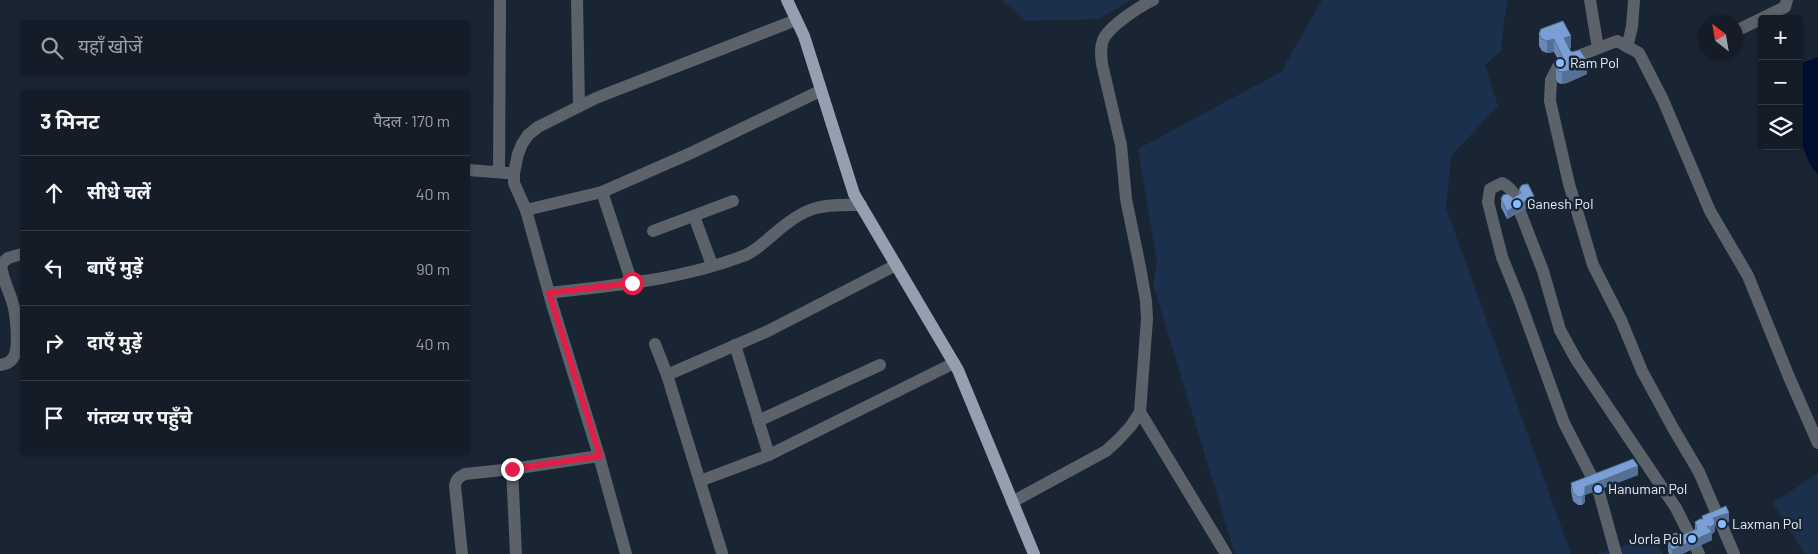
<!DOCTYPE html>
<html lang="hi">
<meta charset="utf-8">
<style>
:root{--surface:#141c27;--page:#212933;--text:#f1f3f6;--muted:#9da1a7;--line:#333a44}
body{margin:0;font-family:Barlow,"Noto Sans Devanagari",sans-serif;background:var(--page);color:var(--text)}
.controls{position:absolute;right:15px;top:15px;display:grid;overflow:hidden;border-radius:5px;box-shadow:0 1px 4px #0004}
.controls button{width:45px;height:45px;display:grid;place-items:center;padding:0;border:0;border-bottom:1px solid var(--line);background:var(--surface);color:var(--text);font:25px sans-serif}
.compass{position:absolute;left:1698px;top:15px;width:45px;height:45px;border-radius:50%;background:var(--surface);box-shadow:0 1px 4px #0004;rotate:329deg}
.stop{position:absolute;width:15px;height:15px;margin:-11px;border:4px solid #e11d48;border-radius:50%;background:#fff}
.stop.end{background:#e11d48;border-color:#fff;box-shadow:0 1px 5px #0008}
.list{margin:0;padding:0;list-style:none}
h2{display:flex;justify-content:space-between;align-items:center;height:65px;margin:0;padding:0 20px;font-size:21px}
h2 small{font-size:16px;font-weight:400;color:var(--muted)}
.list li{display:grid;grid-template-columns:32px 1fr auto;gap:15px;align-items:center;box-sizing:border-box;height:75px;padding:0 20px;border-top:1px solid var(--line)}
.list b{display:block;font-size:19px;white-space:nowrap}
.list em{font-size:16px;font-style:normal;color:var(--muted)}
.icon{flex:none;width:28px;height:28px;fill:none;stroke:currentColor;stroke-width:2;stroke-linecap:round;stroke-linejoin:round}
.map{position:relative;flex:none;width:1818px;height:554px;overflow:hidden}
.search{position:absolute;background:var(--surface);box-shadow:0 1px 4px #0004;left:20px;top:20px;width:450px;height:55px;display:flex;align-items:center;gap:12px;box-sizing:border-box;padding:0 18px;border-radius:5px;color:var(--muted);font-size:19px}
.panel{position:absolute;background:var(--surface);box-shadow:0 1px 4px #0004;left:20px;top:90px;width:450px;height:365px;border-radius:5px}
.map>svg:first-child{display:block}
.green{fill:#1b304d}
.water{fill:#000e2f}
.lines{fill:none;stroke-linecap:round;stroke-linejoin:round}
.minor{stroke:#5c626a;stroke-width:12}
.major{stroke:#949fb0;stroke-width:12}
.wall{fill:#6889b7}
.shaded-wall{fill:#556f95}
.building{fill:#799fd5;stroke:#556f95}
.route{stroke:#e11d48;stroke-width:6}
.poi-dot{fill:#8bbafc;stroke:#1a2534;stroke-width:2}
.labels{text-anchor:middle;stroke-width:5;stroke-linejoin:round;paint-order:stroke}
.poi-label{font-size:14px;fill:#e7eff9;stroke:#1a2534;text-anchor:start}
</style>
<div class="map">
<svg width="1818" height="554" viewBox="0 0 1818 554">
<rect width="100%" height="100%" fill="#1a2534"/>
<g class="green">
<polygon points="1002,0 1131,0 1098,19 1026,21"/>
<polygon points="1322,0 1508,0 1505,14 1501,51 1485,65 1498,106 1451,156 1446,208 1571,554 1235,554 1153,284 1157,262 1138,149 1281,72"/>
<polygon points="1818,473 1818,554 1805,554 1773,503"/>
<polygon points="1653,536 1663,554 1598,554"/>
</g>
<path class="water" d="M1818,57V174C1807,165 1806,151 1799,138V64Z"/>
<g class="lines">
<g class="minor">
<polyline points="577,0 579,106"/>
<polyline points="1590,0 1598,48"/>
<polyline points="1736,31 1785,7 1787,0"/>
<polyline points="1627,47 1632,27 1634,0"/>
<polyline points="468,170 507,173"/>
<polyline points="499,172 500,0"/>
<polyline points="602,192 632,283"/>
<polyline points="526,210 602,192 691,153 820,91"/>
<polyline points="694,216 712,265"/>
<polyline points="653,231 733,201"/>
<path d="M549,293C615,285 681,280 743,256C755,252 764,242 774,234C806,206 819,204 861,205"/>
<polyline points="655,344 667,375 722,553"/>
<polyline points="735,345 769,455"/>
<path d="M0,365C5,364 10,363 13,358C20,349 16,312 12,301C8,288 2,278 1,264L8,258L22,254"/>
<polyline points="667,375 768,331 896,265"/>
<polyline points="1140,412 1226,554"/>
<polyline points="758,421 880,365"/>
<polyline points="512,469 516,554"/>
<polyline points="700,481 769,455 954,363"/>
<path d="M1012,502L1106,451L1118,440L1131,426L1140,412L1147,319L1146,301L1140,267L1126,199L1121,145L1102,64C1101,56 1100,48 1103,40C1109,26 1139,7 1153,0"/>
<path d="M462,554L455,486C456,479 459,477 465,474L512,469L599,456"/>
<polyline points="626,554 599,456 552,304 526,210 514,183 514,173 518,154 522,144 528,135 538,127 596,98 796,20"/>
<path d="M1616,554L1598,489L1564,423L1519,299L1502,257L1488,202L1490,189L1502,183C1511,188 1515,193 1517,204L1543,271L1560,330L1577,361L1676,508L1699,554"/>
<polyline points="1734,554 1699,472 1673,428 1642,371 1621,320 1593,265 1569,184 1550,101 1551,80 1560,63 1617,41 1639,53 1663,100 1710,211 1748,276 1789,377 1818,443"/>
</g>
<polyline class="major" points="787,0 804,36 854,194 958,370 1034,554"/>
</g>
<g class="wall">
<polygon points="1541,29 1571,48 1569,49 1571,52 1587,74 1567,83 1562,84 1558,83 1556,79 1556,66 1559,61 1554,52 1547,53 1542,51 1539,46 1539,34"/>
<polygon points="1519,189 1534,204 1507,219 1501,207 1501,199 1513,198 1519,194"/>
<polygon points="1638,475 1585,495 1585,502 1582,505 1578,505 1573,501 1571,491 1571,483"/>
<polygon points="1702,516 1729,522 1715,526 1715,531 1712,534 1712,540 1682,554 1669,554 1668,551 1668,543 1682,535 1695,529 1695,522 1702,519"/>
</g>
<g class="shaded-wall">
<polygon points="1571,36 1571,48 1564,51 1564,38"/>
<polygon points="1554,39 1554,52 1547,53 1547,41"/>
<polygon points="1587,61 1587,74 1567,83 1562,84 1562,72"/>
<polygon points="1534,196 1534,204 1507,219 1507,211"/>
<polygon points="1638,466 1638,475 1585,495 1585,487"/>
<polygon points="1585,493 1585,502 1582,505 1582,497"/>
<polygon points="1729,513 1729,522 1715,526 1715,531 1712,534 1712,540 1682,554 1672,554 1672,550 1711,532 1711,527 1713,518"/>
</g>
<g class="building">
<polygon points="1563,21 1571,36 1564,38 1571,52 1580,50 1587,61 1567,71 1562,72 1558,71 1556,66 1558,61 1563,58 1554,39 1547,41 1542,39 1539,34 1541,29"/>
<polygon points="1528,184 1534,196 1507,211 1501,199 1503,195 1508,194 1513,198 1521,193 1519,189 1522,185"/>
<polygon points="1633,459 1638,466 1585,487 1585,493 1582,497 1578,497 1573,493 1571,483"/>
<polygon points="1726,506 1729,513 1713,518 1715,523 1711,527 1707,526 1712,532 1672,550 1668,543 1672,540 1673,534 1676,533 1682,535 1697,529 1695,522 1700,519 1703,519 1702,516"/>
</g>
<g class="lines">
<polyline class="route" points="512,469 600,456 549,293 632,283"/>
</g>
<g class="poi-dot">
<circle cx="1560" cy="63" r="5"/>
<circle cx="1517" cy="204" r="5"/>
<circle cx="1598" cy="489" r="5"/>
<circle cx="1722" cy="524" r="5"/>
<circle cx="1692" cy="539" r="5"/>
</g>
<g class="labels">
<g class="poi-label">
<text x="1570" y="68">Ram Pol</text>
<text x="1527" y="209">Ganesh Pol</text>
<text x="1608" y="494">Hanuman Pol</text>
<text x="1732" y="529">Laxman Pol</text>
<text x="1682" y="544" text-anchor="end">Jorla Pol</text>
</g>
</g>
</svg>
<div class="controls">
<button>+</button>
<button>−</button>
<button><svg class="icon" aria-label="layers" viewBox="0 0 24 24"><path d="M12 4l9 5-9 5-9-5zM3 14l9 5 9-5"/></svg></button>
</div>
<svg class="compass" viewBox="-18 -18 36 36"><path d="M0-13l5 13h-10z" fill="#e53935"/><path d="M0 13l5-13h-10z" fill="#9da1a7"/></svg>
<div class="stop" style="left:632px;top:283px"></div>
<div class="stop end" style="left:512px;top:469px"></div>
<div class="search"><svg class="icon" aria-label="search" viewBox="0 0 24 24"><circle cx="10" cy="10" r="6"/><path d="M15 15l6 6"/></svg>यहाँ खोजें</div>
<section class="panel">
<h2>3 मिनट<small>पैदल · 170 m</small></h2>
<ul class="list">
<li><svg class="icon" aria-label="ahead" viewBox="0 0 24 24"><path d="M12 20V5M6 11l6-6 6 6"/></svg><div><b>सीधे चलें</b></div><em>40 m</em></li>
<li><svg class="icon" aria-label="left" viewBox="0 0 24 24"><path d="M17 20v-9H6M10 6l-5 5 5 5"/></svg><div><b>बाएँ मुड़ें</b></div><em>90 m</em></li>
<li><svg class="icon" aria-label="right" viewBox="0 0 24 24"><path d="M7 20v-9h11M14 6l5 5-5 5"/></svg><div><b>दाएँ मुड़ें</b></div><em>40 m</em></li>
<li><svg class="icon" aria-label="arrive" viewBox="0 0 24 24"><path d="M6 21V4h12l-3 4 3 4H6"/></svg><div><b>गंतव्य पर पहुँचे</b></div></li>
</ul>
</section>
</div>
